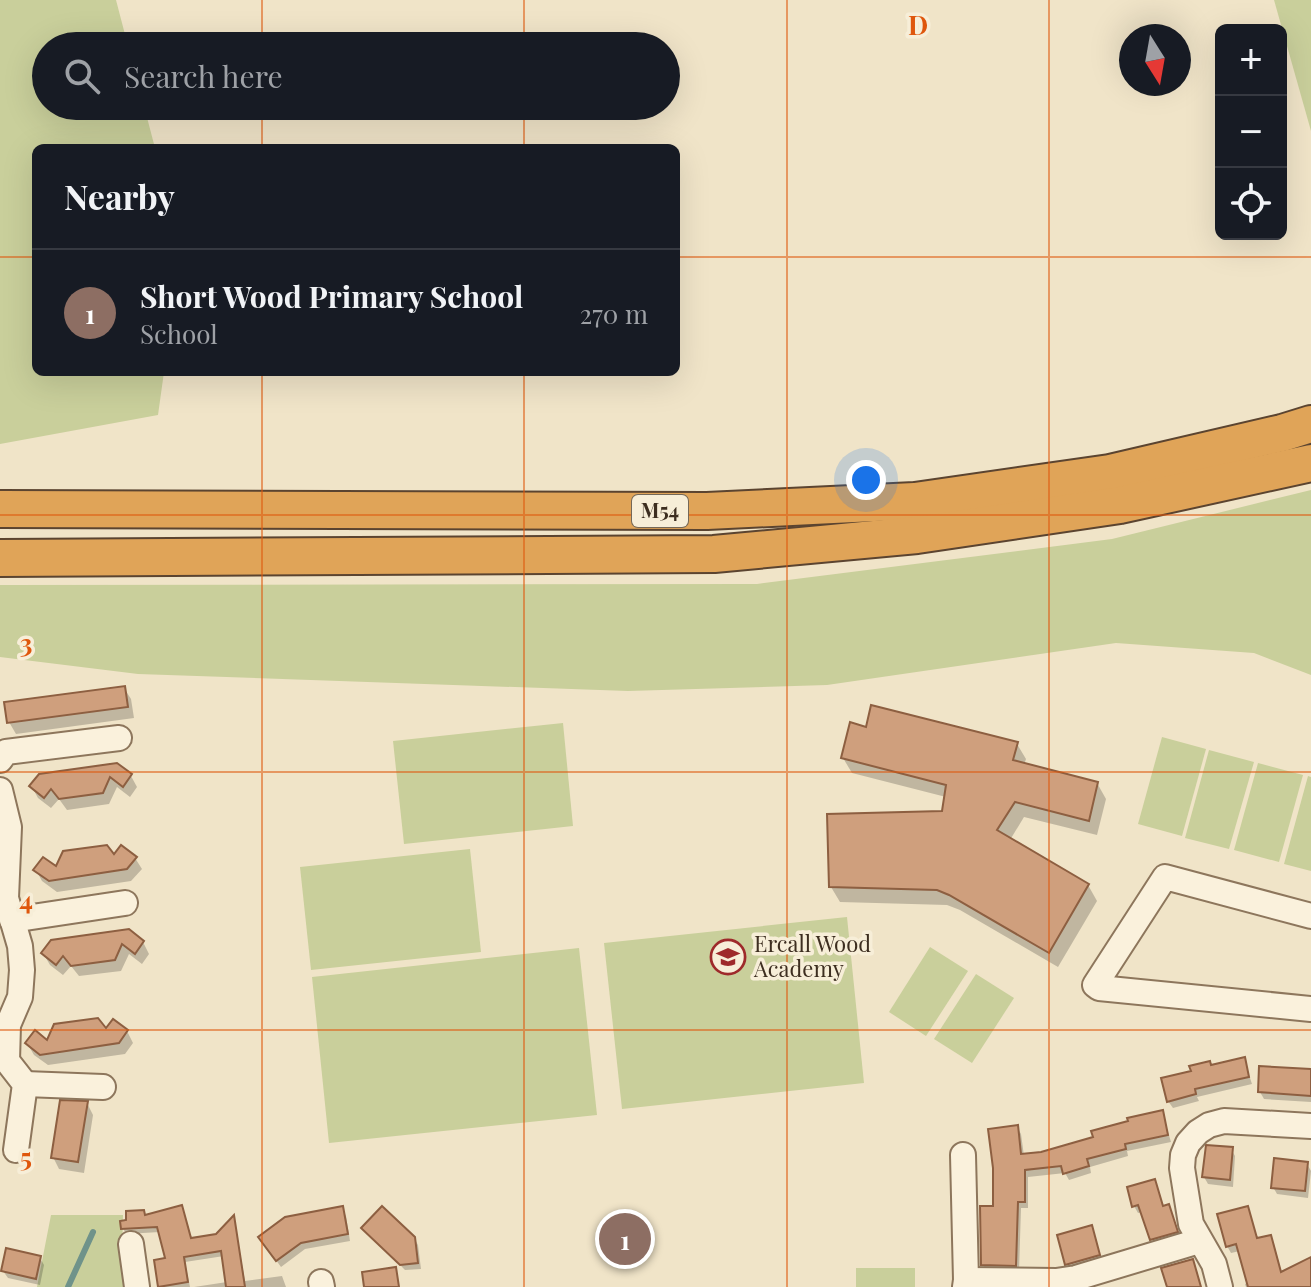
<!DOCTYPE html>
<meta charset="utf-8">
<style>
:root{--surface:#171b24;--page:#20242c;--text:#f1f3f6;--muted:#9ea1a6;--line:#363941;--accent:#1a73e8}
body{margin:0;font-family:"Playfair Display",serif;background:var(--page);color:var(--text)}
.controls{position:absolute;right:24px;top:24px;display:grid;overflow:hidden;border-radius:12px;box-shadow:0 8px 32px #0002}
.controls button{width:72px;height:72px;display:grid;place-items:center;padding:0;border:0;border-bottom:2px solid var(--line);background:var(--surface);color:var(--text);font:40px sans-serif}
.compass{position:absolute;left:1119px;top:24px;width:72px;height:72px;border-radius:50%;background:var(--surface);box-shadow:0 8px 32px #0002;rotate:169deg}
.you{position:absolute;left:866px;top:480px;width:28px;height:28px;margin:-20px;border:6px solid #fff;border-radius:50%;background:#1a73e8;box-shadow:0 0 0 12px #1a73e833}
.badge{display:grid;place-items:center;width:52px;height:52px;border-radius:50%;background:var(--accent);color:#fff;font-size:26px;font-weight:700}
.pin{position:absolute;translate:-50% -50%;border:4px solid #fff;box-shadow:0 2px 8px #0006}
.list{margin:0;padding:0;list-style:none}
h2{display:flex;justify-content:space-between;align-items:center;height:104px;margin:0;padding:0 32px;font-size:34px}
h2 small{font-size:26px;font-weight:400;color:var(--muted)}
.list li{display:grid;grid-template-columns:52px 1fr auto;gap:24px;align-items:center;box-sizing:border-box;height:128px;padding:0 32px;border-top:2px solid var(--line)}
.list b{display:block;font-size:30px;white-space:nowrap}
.list p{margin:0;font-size:26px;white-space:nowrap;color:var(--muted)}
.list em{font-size:26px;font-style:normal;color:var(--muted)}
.icon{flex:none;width:44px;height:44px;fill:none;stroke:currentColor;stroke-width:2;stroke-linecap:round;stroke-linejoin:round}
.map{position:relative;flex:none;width:1311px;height:1287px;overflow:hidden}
.search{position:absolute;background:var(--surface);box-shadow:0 8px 32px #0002;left:32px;top:32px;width:648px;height:88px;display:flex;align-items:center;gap:20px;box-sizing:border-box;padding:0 28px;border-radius:44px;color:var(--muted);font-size:30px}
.panel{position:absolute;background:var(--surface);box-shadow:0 8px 32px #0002;left:32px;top:144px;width:648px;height:232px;border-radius:12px}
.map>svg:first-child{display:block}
.green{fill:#c9cf9b}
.shadow{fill:#0003}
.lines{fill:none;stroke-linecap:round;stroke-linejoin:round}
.stream{stroke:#6f938a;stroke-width:6}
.building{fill:#cf9f7d;stroke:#8d5f41;stroke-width:2}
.minor-casing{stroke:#8d765c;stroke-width:28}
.highway-casing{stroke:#5b4430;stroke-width:40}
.minor{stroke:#faf1dc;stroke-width:24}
.highway{stroke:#e0a458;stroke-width:36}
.grid{fill:none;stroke:#df570d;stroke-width:2;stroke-opacity:0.55}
.labels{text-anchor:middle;stroke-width:7;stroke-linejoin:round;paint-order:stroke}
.shield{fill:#f7eed8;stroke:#756857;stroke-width:2}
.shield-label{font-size:20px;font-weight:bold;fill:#3d2e20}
.poi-label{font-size:22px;fill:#3d2e20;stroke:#f7eed8;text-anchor:start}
.grid-label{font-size:26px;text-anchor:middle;font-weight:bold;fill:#df570d;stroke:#f7eed8;stroke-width:7;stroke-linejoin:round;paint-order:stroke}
</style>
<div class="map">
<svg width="1311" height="1287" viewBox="0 0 1311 1287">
<rect width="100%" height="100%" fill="#f0e4c8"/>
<g class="green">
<polygon points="0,0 116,0 128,46 46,46 46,106 144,106 155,148 36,148 36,372 164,372 158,415 0,444"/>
<polygon points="1274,0 1311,0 1311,131"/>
<polygon points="1311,490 1311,675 1254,653 1116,643 827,685 628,691 138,674 0,657 0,585 757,584 1112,539"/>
<polygon points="563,723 573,826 404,844 393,741"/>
<polygon points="1162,737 1206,749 1182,836 1138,824"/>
<polygon points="1209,750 1254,762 1229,849 1185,838"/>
<polygon points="1258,763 1303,775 1279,862 1234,850"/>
<polygon points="1308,776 1311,777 1311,871 1284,864"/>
<polygon points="470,849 481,952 311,970 300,867"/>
<polygon points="847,917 864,1083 622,1109 604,943"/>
<polygon points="930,947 968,971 926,1036 889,1012"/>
<polygon points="579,948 597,1115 329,1143 312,977"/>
<polygon points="976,974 1014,998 972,1063 934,1039"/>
<polygon points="51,1215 123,1215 122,1253 127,1278 125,1287 37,1287"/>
<rect x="856" y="1268" width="59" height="19"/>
</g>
<g class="shadow">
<polygon points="124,688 131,699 134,718 16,734 9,722"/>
<polygon points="867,729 1017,744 1026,759 1024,765 1097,783 1106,799 1097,835 1024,817 1010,840 1088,885 1097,901 1058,967 960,910 947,905 840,902 831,887 943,813 946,797 852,773 843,758"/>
<polygon points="117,765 131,776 137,787 130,797 117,787 109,804 67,810 59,799 51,808 38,798 32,787"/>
<polygon points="115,858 135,858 142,869 131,881 57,892 42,881 36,870 56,870"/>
<polygon points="52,942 143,942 149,954 142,964 129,954 121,971 79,976 71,966 63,975 50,965 43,953"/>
<polygon points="106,1031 127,1031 133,1043 125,1054 48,1065 34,1055 27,1043 48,1043"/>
<polygon points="1244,1060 1252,1084 1197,1097 1199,1101 1173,1108 1168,1101 1193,1072"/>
<polygon points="1311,1071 1311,1102 1264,1099 1260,1092"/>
<polygon points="87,1103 93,1115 84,1173 59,1169 53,1157"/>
<polygon points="1162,1112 1171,1142 1127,1151 1128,1156 1090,1167 1091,1173 1069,1180 1065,1173 1028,1177 1028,1208 1021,1208 1019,1272 987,1272 983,1265 1017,1127 1021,1134 1024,1156 1041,1154 1095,1138"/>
<polygon points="1231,1149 1235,1156 1233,1187 1208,1184 1204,1177"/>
<polygon points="1307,1164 1311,1171 1308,1198 1277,1194 1273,1187"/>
<polygon points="1154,1181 1164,1208 1168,1206 1172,1213 1181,1239 1156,1246 1142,1212 1138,1213 1134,1206"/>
<polygon points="182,1208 191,1239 217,1235 234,1218 245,1281 282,1276 286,1287 194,1287 227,1282 224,1256 185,1262 190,1287 160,1287 156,1261 167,1259 160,1232 126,1234 123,1228 143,1212 146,1217"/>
<polygon points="1247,1208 1258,1240 1270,1237 1274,1244 1282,1274 1311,1258 1311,1287 1246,1287 1245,1284 1249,1282 1240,1251 1231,1253 1227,1246"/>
<polygon points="342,1209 346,1216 350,1241 305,1249 281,1267 265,1245"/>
<polygon points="364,1228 414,1238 418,1245 421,1269 405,1270"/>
<polygon points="1091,1228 1103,1262 1071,1271 1067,1264"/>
<polygon points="40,1258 44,1265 40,1285 8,1278 3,1271"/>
</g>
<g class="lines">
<polyline class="stream" points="68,1287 93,1232"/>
</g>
<g class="building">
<polygon points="125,686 128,707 7,723 4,702"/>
<polygon points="871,705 1018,742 1013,760 1098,782 1089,821 1015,802 997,830 1089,884 1049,953 949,895 937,890 829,887 827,814 942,811 946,785 841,758 850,722 866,727"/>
<polygon points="117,763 132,774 123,787 110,777 103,793 59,799 51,789 44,798 29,786 39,774"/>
<polygon points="107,845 114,854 121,845 137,857 127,869 49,881 33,870 43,857 56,866 63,851"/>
<polygon points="129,929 144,941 135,954 122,944 115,960 71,966 63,956 56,965 41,953 51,940"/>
<polygon points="98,1018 106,1028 113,1019 128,1030 119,1043 40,1055 25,1043 35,1030 47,1040 54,1024"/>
<polygon points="1245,1057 1249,1077 1195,1089 1196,1094 1167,1102 1161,1078 1191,1071 1189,1066 1210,1061 1211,1065"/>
<polygon points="1259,1066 1311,1069 1311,1096 1258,1092"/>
<polygon points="60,1100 88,1101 78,1162 51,1158"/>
<polygon points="1163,1110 1168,1135 1125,1144 1126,1149 1087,1159 1089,1166 1063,1174 1061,1166 1025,1170 1025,1202 1018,1202 1016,1266 981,1265 980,1206 993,1206 993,1168 988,1129 1018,1125 1021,1154 1041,1152 1093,1137 1091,1131 1128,1121 1127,1118"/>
<polygon points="1206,1145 1233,1147 1230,1180 1202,1177"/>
<polygon points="1274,1158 1308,1162 1305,1191 1271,1188"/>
<polygon points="1155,1179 1163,1206 1169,1204 1178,1232 1150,1240 1138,1205 1132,1207 1127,1187"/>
<polygon points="182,1205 191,1238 216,1234 234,1215 245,1287 226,1287 221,1251 184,1257 188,1282 158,1287 154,1260 165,1258 157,1227 121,1229 120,1221 126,1220 126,1211 144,1210 145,1215"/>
<polygon points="343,1206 348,1234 301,1243 276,1261 258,1237 285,1217"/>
<polygon points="382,1206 415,1237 418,1263 400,1265 361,1228"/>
<polygon points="1248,1206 1257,1238 1271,1235 1281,1272 1311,1257 1311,1287 1248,1287 1236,1244 1226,1247 1217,1214"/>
<polygon points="1092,1225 1100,1255 1065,1265 1057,1235"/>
<polygon points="6,1248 41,1256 36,1279 1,1271"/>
<polygon points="1193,1259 1201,1287 1167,1287 1161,1268"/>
<polygon points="396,1267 399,1287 364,1287 362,1272"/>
</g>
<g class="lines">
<g class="minor-casing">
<g id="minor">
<polyline points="0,760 6,752 119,738"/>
<polyline points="0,790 9,827 6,898 20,946 22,970 20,997 8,1025 7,1061 25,1084 16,1150"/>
<polyline points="1311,916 1165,877 1095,985 1099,988 1311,1009"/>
<polyline points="12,920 125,903"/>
<polyline points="25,1084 103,1087"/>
<polyline points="963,1155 966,1280"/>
<polyline points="131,1244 137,1287"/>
<polyline points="321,1282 322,1287"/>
<polyline points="965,1287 966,1280 1056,1281 1076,1278 1199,1241"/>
<polyline points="1220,1287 1214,1264 1191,1224 1182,1168 1183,1155 1188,1143 1198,1132 1209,1125 1224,1121 1311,1126"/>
</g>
</g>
<g class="highway-casing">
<g id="highway">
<polyline points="0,509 707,511 915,501 1110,473 1282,433 1311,424"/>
<polyline points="0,558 714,554 917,535 1120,505 1311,463"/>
</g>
</g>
<use href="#minor" class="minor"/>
<use href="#highway" class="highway"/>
</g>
<path class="grid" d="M262,0V46M524,0V46M787,0V1287M1049,0V1287M262,106V148M524,106V148M0,257H36M676,257H1311M262,372V1287M524,372V1287M0,515H1311M0,772H1311M0,1030H1311"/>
<defs>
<g id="school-ring" transform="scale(1.8)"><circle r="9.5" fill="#f7eed8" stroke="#9e2a2b" stroke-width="1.5"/><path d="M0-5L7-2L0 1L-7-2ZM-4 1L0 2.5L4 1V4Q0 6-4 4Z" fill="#9e2a2b"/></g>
</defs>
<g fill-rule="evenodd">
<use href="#school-ring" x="728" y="957"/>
</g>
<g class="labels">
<rect class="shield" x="632" y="495" width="56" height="32" rx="6"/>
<g class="shield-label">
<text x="660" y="518">M54</text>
</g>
<g class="poi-label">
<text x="754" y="952">Ercall Wood<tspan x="754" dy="25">Academy</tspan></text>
</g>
</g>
<g class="grid-label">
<text x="918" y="35">D</text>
<text x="26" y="653">3</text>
<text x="26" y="910">4</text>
<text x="26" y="1167">5</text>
</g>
</svg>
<div class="controls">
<button>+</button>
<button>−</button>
<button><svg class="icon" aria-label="locate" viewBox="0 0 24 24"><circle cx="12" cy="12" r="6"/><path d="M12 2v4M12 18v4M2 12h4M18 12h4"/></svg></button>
</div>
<svg class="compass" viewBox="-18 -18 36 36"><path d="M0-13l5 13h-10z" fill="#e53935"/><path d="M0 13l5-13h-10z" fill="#9ea1a6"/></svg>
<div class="you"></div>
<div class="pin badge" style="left:625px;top:1239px;background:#8d6e63">1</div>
<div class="search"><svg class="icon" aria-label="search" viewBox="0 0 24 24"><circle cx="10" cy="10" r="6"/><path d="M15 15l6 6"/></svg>Search here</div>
<section class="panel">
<h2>Nearby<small></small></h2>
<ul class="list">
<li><span class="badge" style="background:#8d6e63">1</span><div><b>Short Wood Primary School</b><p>School</p></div><em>270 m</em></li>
</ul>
</section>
</div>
